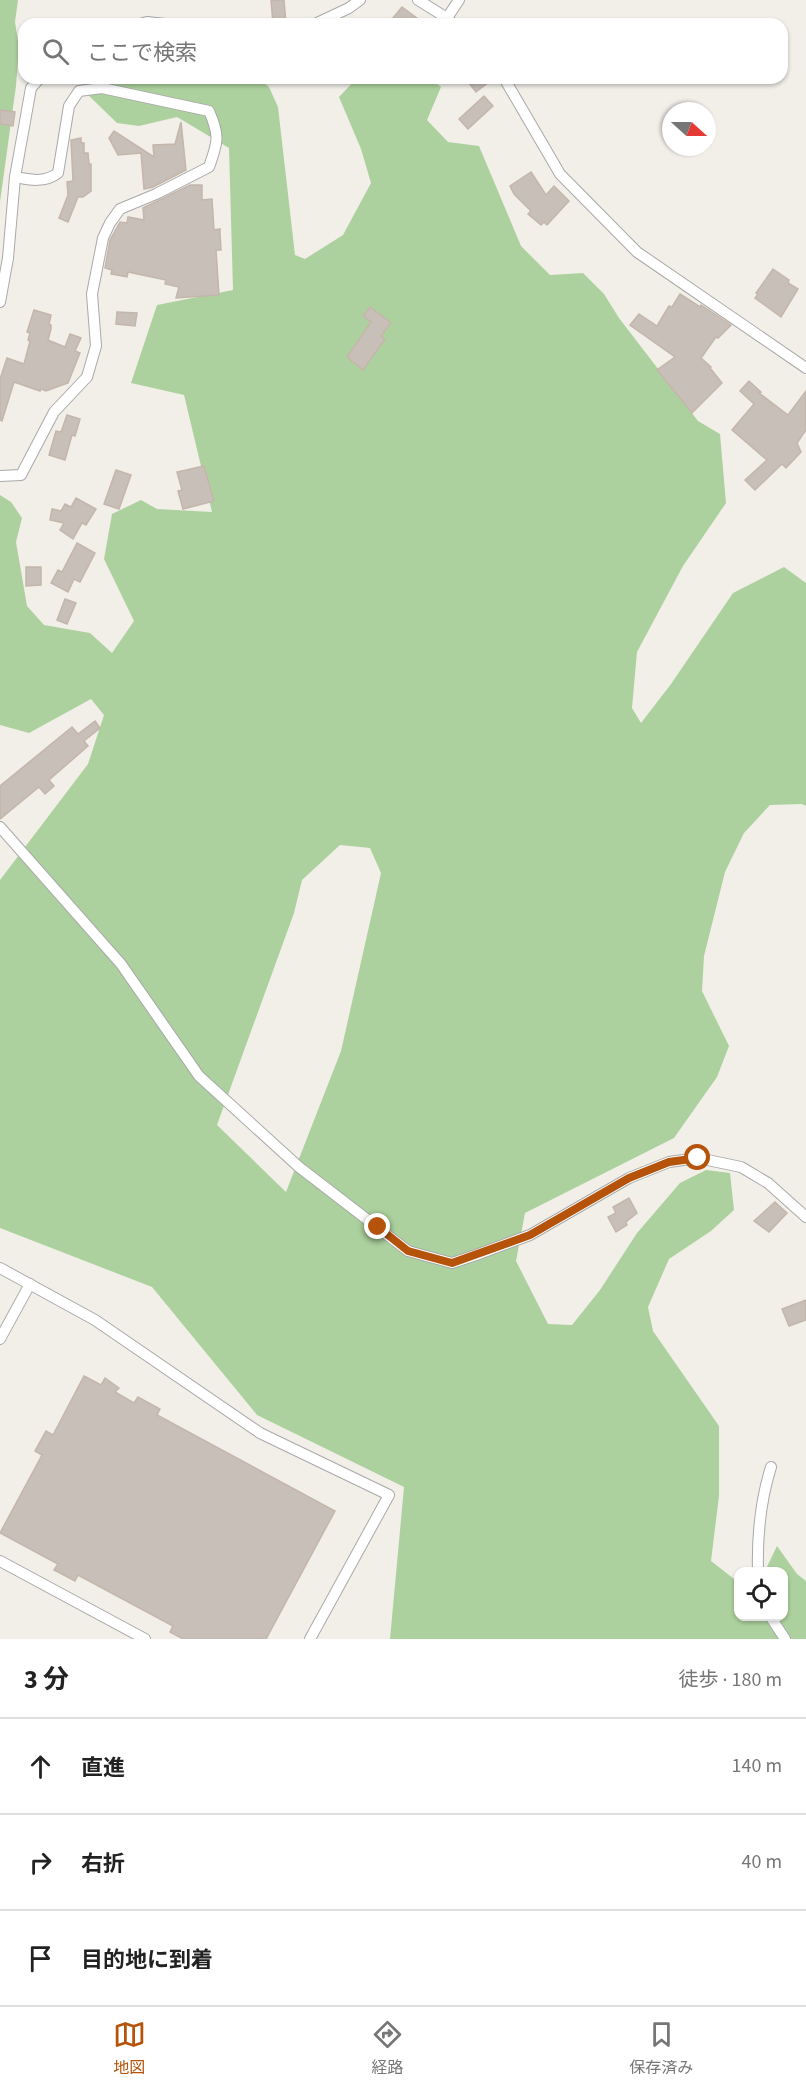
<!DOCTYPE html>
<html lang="ja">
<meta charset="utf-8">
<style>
:root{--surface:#fff;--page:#f6f6f6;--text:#222;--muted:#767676;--line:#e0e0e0;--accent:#b45309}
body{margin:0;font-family:"Source Sans 3","Noto Sans JP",sans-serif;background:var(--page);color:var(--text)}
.controls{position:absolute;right:18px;bottom:18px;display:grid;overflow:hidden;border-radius:12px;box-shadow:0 2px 4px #0004}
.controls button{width:54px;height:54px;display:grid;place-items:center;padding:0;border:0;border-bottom:2px solid var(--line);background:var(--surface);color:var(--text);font:30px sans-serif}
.compass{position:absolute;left:662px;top:102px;width:54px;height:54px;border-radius:50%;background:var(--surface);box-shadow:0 2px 4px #0004;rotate:111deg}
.stop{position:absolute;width:18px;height:18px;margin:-14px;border:4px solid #b45309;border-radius:50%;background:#fff}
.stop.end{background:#b45309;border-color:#fff;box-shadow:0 2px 6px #0008}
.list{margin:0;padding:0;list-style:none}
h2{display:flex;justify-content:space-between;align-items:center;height:78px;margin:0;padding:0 24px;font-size:26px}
h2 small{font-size:20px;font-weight:400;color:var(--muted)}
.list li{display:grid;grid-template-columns:39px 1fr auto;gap:18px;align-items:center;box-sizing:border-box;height:96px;padding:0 24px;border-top:2px solid var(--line)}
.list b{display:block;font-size:22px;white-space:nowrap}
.list em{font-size:20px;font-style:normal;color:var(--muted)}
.icon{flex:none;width:33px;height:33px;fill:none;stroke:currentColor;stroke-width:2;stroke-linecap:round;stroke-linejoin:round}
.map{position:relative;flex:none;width:806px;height:1639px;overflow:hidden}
.search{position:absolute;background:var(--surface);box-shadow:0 2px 4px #0004;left:18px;right:18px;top:18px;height:66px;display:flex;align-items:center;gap:15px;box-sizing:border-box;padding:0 21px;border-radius:18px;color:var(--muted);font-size:22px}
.sheet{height:366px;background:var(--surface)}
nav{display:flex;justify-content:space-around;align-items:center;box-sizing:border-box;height:84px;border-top:2px solid var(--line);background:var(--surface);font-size:16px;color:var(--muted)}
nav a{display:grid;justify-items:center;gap:3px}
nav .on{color:var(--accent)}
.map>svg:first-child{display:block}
.forest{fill:#add19e;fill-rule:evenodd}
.building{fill:#c7bfb8;stroke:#c4b6ab;stroke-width:1.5}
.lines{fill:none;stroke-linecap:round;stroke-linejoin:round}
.minor-casing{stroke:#a9a9a9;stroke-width:12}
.minor{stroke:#fff;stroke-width:10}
.route{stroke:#b45309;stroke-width:8}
</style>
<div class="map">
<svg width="806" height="1639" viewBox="0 0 806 1639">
<rect width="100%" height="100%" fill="#f2efe9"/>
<g class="forest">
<polygon points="0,0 18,0 15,22 19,48 16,86 0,202"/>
<path d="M79,78H258L269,87L278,107L295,255L305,259L343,235L371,183L361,149L339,97L357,78H430L441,87L427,120L448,142L479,146L521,246L550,275L583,273L604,294L619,318L698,421L720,434L726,503L683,566L637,652L632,708L641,723L671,684L733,593L784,567L806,583V806L802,804L770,805L744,833L725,872L704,956L702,991L729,1046L717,1077L674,1138L525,1213L516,1261L548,1324L572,1325L600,1290L637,1233L680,1183L706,1170L730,1173L734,1210L711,1231L669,1259L648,1307L653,1331L719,1426V1496L711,1561L738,1582V1616H784V1572L765,1571L777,1546L797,1574L806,1581V1639H390L404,1487L257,1415L152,1287L0,1228V880L88,764L104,715L91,699L29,733L0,725V495L11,502L22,518L16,542L27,606L44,625L90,633L112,653L134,621L104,559L112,514L141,500L157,509L212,512L184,395L131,383L157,305L233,290L229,148L177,117L139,126L117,123L86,93ZM340,845L370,848L381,873L341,1051L286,1192L217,1125L294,913L302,880Z"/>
</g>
<g class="building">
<polygon points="271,0 284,0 286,24 273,24"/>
<polygon points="402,7 425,24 388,24"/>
<polygon points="465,78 494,78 476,92"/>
<polygon points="484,96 493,106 468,129 459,119"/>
<polygon points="0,110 15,112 13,126 0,124"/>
<polygon points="181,122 186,170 153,187 144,189 141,153 118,155 109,138 114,131 154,157 153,145 175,144"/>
<polygon points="81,138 81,143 84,143 84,153 88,153 89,164 91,164 91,191 83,197 78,197 68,222 59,218 68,195 67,182 73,181 71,140"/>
<polygon points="531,172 546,195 554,186 569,201 547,225 544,222 541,225 528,214 531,211 514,194 510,186"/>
<polygon points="190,185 202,185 202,200 212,199 214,230 220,229 220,234 221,250 216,250 219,295 176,298 179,287 165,284 166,280 128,272 127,277 111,274 112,270 105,268 110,240 120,222 127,223 128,217 144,220 143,208"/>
<polygon points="773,269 789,280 788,283 798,289 781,317 755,298 758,294 756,293"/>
<polygon points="680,294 700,307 701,305 731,325 718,338 716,337 701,358 711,367 710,368 722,383 692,413 657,370 675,357 630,325 639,314 657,326 669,306 672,307"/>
<polygon points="370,307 391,323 381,336 385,339 363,370 347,357 371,322 363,316"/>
<polygon points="34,310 51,315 49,324 51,325 51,329 48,340 65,347 70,334 81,338 75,351 80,353 68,383 46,391 41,389 40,391 14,382 2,421 0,420 0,379 7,358 24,364 30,341 28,340 30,333 27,332"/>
<polygon points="117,312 137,313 135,326 116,324"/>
<polygon points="749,381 761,392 759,393 788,415 806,391 806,430 797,443 801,452 786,468 782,464 755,490 745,480 767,460 732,430 754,404 740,391"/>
<polygon points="67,415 80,419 75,436 72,435 65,460 49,455 56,431 61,432"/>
<polygon points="204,466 214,501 183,509 178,491 182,490 177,472"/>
<polygon points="116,470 131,475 119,509 104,504"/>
<polygon points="76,498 96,509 86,525 82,523 73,539 60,530 64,523 50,520 52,509 61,511 65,504 71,507"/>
<polygon points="77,543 95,553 80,582 74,579 68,592 51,583 58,570 62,572"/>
<polygon points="26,567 41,567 41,585 26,586"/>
<polygon points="65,599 76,603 67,624 57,620"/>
<polygon points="95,721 100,728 84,741 88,746 49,780 54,786 45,794 39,787 0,819 0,786 72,727 78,734"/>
<polygon points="629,1198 637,1213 626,1222 627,1225 616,1232 608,1217 616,1213 613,1207"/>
<polygon points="775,1202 787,1213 769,1232 754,1221"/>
<polygon points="806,1300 806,1320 789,1326 782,1309"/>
<polygon points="84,1376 101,1385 105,1378 119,1388 115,1392 134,1403 138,1397 160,1409 157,1415 335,1511 266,1639 183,1639 170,1632 173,1626 78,1575 75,1581 54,1570 58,1564 0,1533 42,1455 35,1451 46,1431 53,1435"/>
</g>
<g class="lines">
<g class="minor-casing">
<g id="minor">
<polyline points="418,0 447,18 453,24"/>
<polyline points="447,18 459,0"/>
<polyline points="140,24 147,22 165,24"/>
<polyline points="315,24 349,8 360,0"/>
<polyline points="504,78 560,174 637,252 806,368"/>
<polyline points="0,302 8,258 15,177 31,88 40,78"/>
<path d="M0,476L21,475L54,412L87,377L96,346L92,294L103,238L110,223L120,209L156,194L209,167C218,142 220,136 209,111L102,88L79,91L69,106L58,173C45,183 30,180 15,177"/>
<polyline points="0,827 121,964 199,1076 299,1167 408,1251 452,1263 476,1255 530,1235 629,1178 669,1162 698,1158 741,1167 768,1183 806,1217"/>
<polyline points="0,1268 95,1320 260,1433 389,1495 310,1639"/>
<polyline points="0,1339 30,1284"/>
<polyline points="0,1561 145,1639"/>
<path d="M758,1572C757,1536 760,1502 771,1467"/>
<polyline points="770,1616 785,1639"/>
</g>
</g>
<use href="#minor" class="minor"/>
</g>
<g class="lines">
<polyline class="route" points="378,1227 408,1251 452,1263 530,1235 629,1178 669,1162 698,1158"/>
</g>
</svg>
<div class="controls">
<button><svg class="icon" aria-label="locate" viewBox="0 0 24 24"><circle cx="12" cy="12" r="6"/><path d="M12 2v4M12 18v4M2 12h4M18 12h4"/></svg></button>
</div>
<svg class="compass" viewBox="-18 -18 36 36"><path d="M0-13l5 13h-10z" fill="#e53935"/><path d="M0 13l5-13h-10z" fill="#767676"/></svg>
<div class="stop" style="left:698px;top:1158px"></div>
<div class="stop end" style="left:378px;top:1227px"></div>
<div class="search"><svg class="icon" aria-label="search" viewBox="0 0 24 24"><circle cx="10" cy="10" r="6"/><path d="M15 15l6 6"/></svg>ここで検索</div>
</div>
<section class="sheet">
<h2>3 分<small>徒歩 · 180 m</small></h2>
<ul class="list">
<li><svg class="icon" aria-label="ahead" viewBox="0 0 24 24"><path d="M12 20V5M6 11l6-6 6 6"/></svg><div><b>直進</b></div><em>140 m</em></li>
<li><svg class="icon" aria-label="right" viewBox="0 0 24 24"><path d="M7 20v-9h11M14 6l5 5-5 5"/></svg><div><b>右折</b></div><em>40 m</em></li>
<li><svg class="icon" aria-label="arrive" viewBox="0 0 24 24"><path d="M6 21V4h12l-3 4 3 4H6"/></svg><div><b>目的地に到着</b></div></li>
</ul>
</section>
<nav>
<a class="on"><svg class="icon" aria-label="map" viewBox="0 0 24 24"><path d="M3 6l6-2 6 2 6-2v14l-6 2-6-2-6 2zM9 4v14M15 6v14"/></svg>地図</a>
<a><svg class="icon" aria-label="directions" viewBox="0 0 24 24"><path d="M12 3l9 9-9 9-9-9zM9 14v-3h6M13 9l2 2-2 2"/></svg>経路</a>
<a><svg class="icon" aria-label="saved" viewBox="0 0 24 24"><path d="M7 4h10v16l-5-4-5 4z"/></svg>保存済み</a>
</nav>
